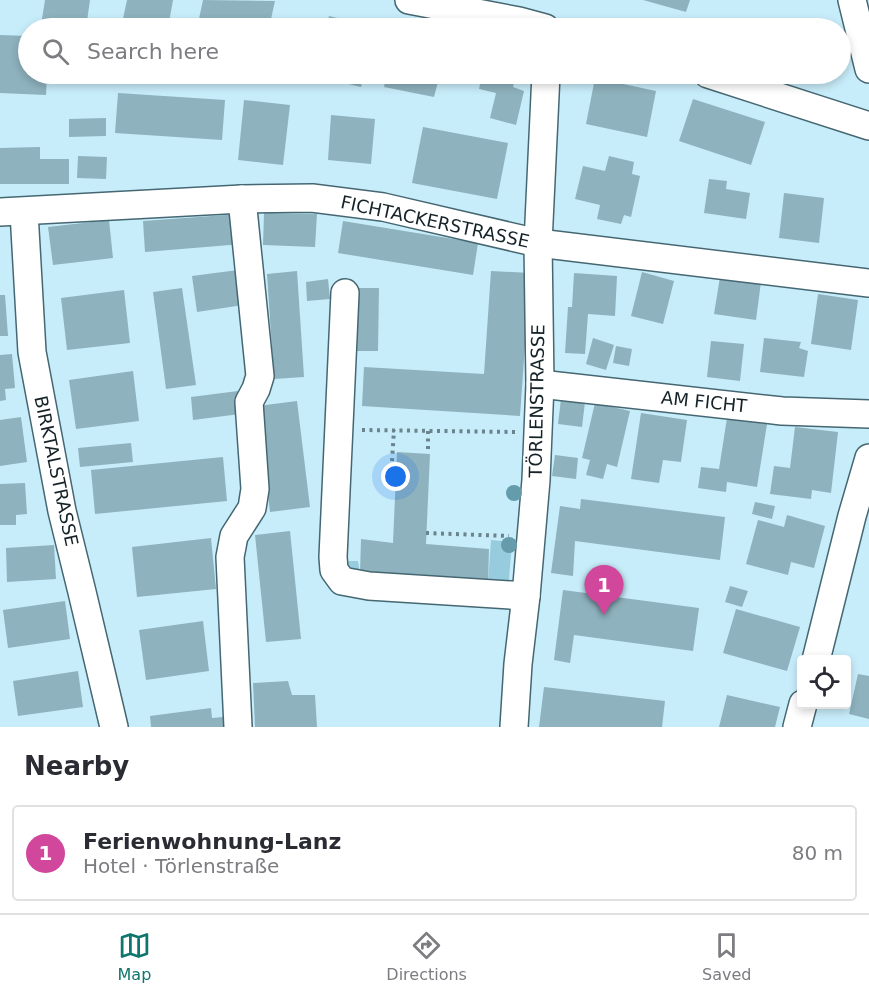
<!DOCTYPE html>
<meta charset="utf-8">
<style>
:root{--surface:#fff;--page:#f2f2f3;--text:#2b2b33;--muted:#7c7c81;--line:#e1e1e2;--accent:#0f766e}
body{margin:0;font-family:"DejaVu Sans",sans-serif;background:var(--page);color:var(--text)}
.controls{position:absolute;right:18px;bottom:18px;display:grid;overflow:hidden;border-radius:6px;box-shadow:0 3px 9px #0003}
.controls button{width:54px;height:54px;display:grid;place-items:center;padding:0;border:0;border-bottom:2px solid var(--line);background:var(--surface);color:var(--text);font:30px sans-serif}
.you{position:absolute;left:396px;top:477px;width:21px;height:21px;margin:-15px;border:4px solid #fff;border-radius:50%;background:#1a73e8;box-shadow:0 0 0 9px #1a73e833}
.badge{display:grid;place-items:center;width:39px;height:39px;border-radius:50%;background:var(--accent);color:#fff;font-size:20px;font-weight:700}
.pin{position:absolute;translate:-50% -50px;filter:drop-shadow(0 2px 3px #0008)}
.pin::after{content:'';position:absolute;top:32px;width:21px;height:18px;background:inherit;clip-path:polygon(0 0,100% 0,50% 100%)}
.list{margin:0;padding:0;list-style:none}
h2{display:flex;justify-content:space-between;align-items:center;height:78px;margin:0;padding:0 24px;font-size:26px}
h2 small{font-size:20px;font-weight:400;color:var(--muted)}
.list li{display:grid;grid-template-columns:39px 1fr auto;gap:18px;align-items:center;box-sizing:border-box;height:96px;margin:0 12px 12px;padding:0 12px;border:2px solid var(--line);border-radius:6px}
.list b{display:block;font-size:22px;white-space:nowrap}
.list p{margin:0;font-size:20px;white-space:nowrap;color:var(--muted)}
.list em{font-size:20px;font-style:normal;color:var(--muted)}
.icon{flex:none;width:33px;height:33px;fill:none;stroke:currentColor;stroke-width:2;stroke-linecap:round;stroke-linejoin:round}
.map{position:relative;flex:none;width:869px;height:727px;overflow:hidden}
.search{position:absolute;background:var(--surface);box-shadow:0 3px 9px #0003;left:18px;right:18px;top:18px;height:66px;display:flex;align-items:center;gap:15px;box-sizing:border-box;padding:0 21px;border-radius:33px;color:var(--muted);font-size:22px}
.sheet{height:186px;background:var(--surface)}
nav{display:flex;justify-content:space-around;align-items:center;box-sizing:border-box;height:84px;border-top:2px solid var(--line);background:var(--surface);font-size:16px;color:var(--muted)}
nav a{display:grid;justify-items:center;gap:3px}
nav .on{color:var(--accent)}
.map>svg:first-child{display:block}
.green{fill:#97ccde}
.building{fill:#8eb2be}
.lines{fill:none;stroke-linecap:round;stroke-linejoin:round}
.minor-casing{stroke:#456772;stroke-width:30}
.path{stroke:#6a838c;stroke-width:4;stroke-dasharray:3 4.5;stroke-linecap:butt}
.minor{stroke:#fff;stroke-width:27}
.tree{fill:#649cac}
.labels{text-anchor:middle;stroke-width:4.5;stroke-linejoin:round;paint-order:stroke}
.street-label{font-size:18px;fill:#152328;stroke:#fff}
</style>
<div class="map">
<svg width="869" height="727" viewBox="0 0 869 727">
<rect width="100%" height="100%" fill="#c8edfa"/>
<polygon class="green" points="491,540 512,542 508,592 347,578 339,561 358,561 360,573 488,582"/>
<g class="building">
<polygon points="45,0 90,0 86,28 71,28 41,25"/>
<polygon points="127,0 173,0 168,28 121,28"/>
<polygon points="203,0 275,1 269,28 197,28"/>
<polygon points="643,0 690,0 686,12"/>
<polygon points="329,16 375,27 375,28 326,28"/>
<polygon points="720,23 743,25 742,28 720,28"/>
<polygon points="0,35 28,36 28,74 47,74 46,95 0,93"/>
<polygon points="315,74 364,74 361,87 315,76"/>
<polygon points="387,74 440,74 434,97 384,87"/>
<polygon points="482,74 516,74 513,87 524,91 516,125 490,118 496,93 479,89"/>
<polygon points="595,78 656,91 647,137 586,124"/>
<polygon points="118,93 225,100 222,140 115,133"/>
<polygon points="693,99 765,122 751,165 679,141"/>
<polygon points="244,100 290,105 283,165 238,160"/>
<polygon points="331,115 375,119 371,164 328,160"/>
<polygon points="106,118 106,136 69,137 69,119"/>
<polygon points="423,127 508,143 497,199 412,183"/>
<polygon points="40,147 40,159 69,159 69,184 0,184 0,148"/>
<polygon points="78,156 107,157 106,179 77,178"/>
<polygon points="609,156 634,162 632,174 640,176 631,217 624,215 621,224 597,219 600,205 575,199 583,166 605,171"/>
<polygon points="709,179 727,181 726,189 750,193 746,219 704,213"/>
<polygon points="784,193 824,198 819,243 779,238"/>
<polygon points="264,213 317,214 315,247 263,245"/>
<polygon points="240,214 242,244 145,252 143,221"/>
<polygon points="109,220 113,258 53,265 48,227"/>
<polygon points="343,221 478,243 473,275 338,253"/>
<polygon points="238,270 243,305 197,312 192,276"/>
<polygon points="297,271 304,377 274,379 267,274"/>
<polygon points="491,271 530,273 520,416 362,406 364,367 484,374"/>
<polygon points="642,272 674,281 663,324 631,316"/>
<polygon points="574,273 617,276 615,316 588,314 585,354 565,353 568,307 572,307"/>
<polygon points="720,277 761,282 756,320 714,314"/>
<polygon points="328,279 330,299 307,301 306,282"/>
<polygon points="182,288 196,385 166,389 153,292"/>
<polygon points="358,288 379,288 378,351 357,351"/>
<polygon points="124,290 130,343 67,350 61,298"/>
<polygon points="818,294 858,300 851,350 811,344"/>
<polygon points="0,295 5,295 8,336 0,336"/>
<polygon points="593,338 614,345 606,370 586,364"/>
<polygon points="764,338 801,342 799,348 808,351 804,377 760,372"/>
<polygon points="711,341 744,344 740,381 707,377"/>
<polygon points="616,346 632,349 629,366 613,363"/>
<polygon points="12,354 15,388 5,389 6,400 0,401 0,355"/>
<polygon points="133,371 139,421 76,429 69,380"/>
<polygon points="238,391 240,414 193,420 191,397"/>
<polygon points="561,399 585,402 582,427 558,424"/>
<polygon points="297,401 310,507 270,512 258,406"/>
<polygon points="595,403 630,411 617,467 607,464 603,479 586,475 590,460 582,458"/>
<polygon points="641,413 687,420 681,462 663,460 659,483 631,479"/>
<polygon points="21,417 27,462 0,466 0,420"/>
<polygon points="727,418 767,424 757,487 727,482 726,492 698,488 701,467 719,469"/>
<polygon points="795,427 838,432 831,493 812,490 811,499 770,494 774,466 790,468"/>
<polygon points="131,443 133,462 80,467 78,448"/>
<polygon points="397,452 430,454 426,544 489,549 488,583 360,573 361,539 393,543"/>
<polygon points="555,455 578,458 576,479 552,476"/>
<polygon points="223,457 227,501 95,514 91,470"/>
<polygon points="25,483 27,514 16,515 16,525 0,525 0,484"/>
<polygon points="581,499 725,517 720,560 575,541 573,576 551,573 560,506 580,509"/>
<polygon points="755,502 775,506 772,519 752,514"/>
<polygon points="787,515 825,526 814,568 791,562 788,575 746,564 758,520 784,527"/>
<polygon points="290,531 301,639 266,642 255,535"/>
<polygon points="211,538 216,589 137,597 132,547"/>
<polygon points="54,545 56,579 7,582 6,548"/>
<polygon points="730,586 748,591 742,607 725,602"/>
<polygon points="563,590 699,608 693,651 574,635 570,663 554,660"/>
<polygon points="65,601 70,639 8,648 3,610"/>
<polygon points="736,609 800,627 787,671 723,653"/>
<polygon points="203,621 209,671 146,680 139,630"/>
<polygon points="78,671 83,707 18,716 13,681"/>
<polygon points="858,674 869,676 869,719 849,714"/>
<polygon points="288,681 292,695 315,695 317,727 255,727 253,683"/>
<polygon points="544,687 665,701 662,727 539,727"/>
<polygon points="727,695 780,707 775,727 719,727"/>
<polygon points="211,708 212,718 223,717 224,727 151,727 150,716"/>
</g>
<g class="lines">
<g class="minor-casing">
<g id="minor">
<polyline points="409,0 519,21 545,28"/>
<polyline points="852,0 869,69"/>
<polyline points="708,74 869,126"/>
<polyline points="0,212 242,199 312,198 383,207 538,243 869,283"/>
<polyline points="24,212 32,352 62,511 82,592 114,727"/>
<polyline points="345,293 333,557 334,570 342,581 369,586 526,596"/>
<polyline points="540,384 782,411 869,414"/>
<polyline points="816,660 852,516 869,458"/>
<polyline points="238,727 230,557 234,536 252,508 255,489 249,402 256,389 260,376 242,199"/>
<polyline points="514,727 518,664 526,596 536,480 540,384 538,243 546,74"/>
<polyline points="797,727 803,704"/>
</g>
</g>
<g class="path">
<polyline points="362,430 516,432"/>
<polyline points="428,431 428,451"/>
<polyline points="392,461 394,430"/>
<polyline points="426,533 509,536"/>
</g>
<use href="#minor" class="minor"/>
</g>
<g class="tree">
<circle cx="514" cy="493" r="8"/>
<circle cx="509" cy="545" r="8"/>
</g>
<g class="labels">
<g class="street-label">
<text transform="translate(435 222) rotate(12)" y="6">FICHTACKERSTRASSE</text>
<text transform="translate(537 401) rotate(-89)" y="6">TÖRLENSTRASSE</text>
<text transform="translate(704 402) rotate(6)" y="6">AM FICHT</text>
<text transform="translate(56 471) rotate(78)" y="6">BIRKTALSTRASSE</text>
</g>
</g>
</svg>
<div class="controls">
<button><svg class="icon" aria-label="locate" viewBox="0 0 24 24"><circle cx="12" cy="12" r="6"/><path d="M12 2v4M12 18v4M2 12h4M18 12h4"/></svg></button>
</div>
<div class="you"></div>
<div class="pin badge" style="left:604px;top:615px;background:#d1479c">1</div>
<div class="search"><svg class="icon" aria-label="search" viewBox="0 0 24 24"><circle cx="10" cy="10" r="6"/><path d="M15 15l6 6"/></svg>Search here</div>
</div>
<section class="sheet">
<h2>Nearby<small></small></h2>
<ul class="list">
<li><span class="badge" style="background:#d1479c">1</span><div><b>Ferienwohnung-Lanz</b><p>Hotel · Törlenstraße</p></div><em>80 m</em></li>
</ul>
</section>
<nav>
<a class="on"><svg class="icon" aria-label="map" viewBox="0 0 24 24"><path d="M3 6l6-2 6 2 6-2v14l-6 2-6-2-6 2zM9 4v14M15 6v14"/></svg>Map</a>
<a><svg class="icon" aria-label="directions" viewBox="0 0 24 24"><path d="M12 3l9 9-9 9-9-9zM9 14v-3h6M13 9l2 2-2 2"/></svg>Directions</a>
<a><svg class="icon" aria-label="saved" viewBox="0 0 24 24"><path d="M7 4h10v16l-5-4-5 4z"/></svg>Saved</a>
</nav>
